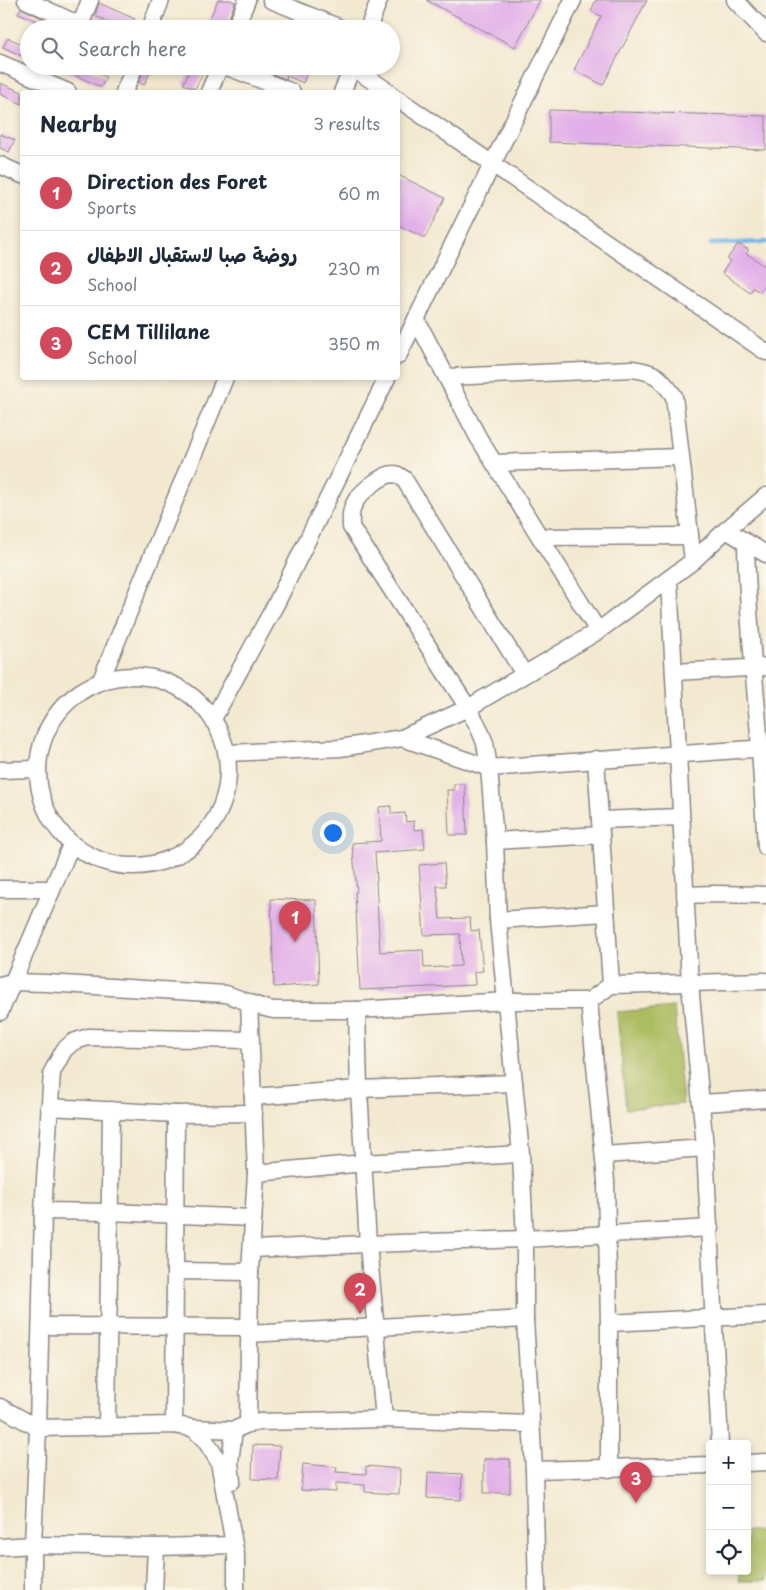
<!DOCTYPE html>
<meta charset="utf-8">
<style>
:root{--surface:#fff;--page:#f2f2f3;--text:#1f2937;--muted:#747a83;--line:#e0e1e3;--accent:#d1495b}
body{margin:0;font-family:"Playpen Sans","Playpen Sans Arabic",sans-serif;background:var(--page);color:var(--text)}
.controls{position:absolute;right:15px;bottom:15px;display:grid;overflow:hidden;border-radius:5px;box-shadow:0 2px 8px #0003}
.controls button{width:45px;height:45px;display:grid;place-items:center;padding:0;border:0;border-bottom:1px solid var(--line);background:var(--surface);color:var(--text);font:25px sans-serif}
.you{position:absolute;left:332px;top:832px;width:18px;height:18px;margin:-12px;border:4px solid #fff;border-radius:50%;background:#1a73e8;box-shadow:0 0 0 8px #1a73e833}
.badge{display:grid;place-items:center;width:32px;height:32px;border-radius:50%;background:var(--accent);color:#fff;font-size:16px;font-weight:700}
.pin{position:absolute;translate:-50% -41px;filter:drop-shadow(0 1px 2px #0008)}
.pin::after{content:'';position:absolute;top:26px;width:18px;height:15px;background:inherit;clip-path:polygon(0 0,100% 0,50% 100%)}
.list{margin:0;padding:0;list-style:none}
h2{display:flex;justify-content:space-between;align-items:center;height:65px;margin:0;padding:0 20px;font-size:21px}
h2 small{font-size:16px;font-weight:400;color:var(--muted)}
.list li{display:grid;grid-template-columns:32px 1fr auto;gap:15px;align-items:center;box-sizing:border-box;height:75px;padding:0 20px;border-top:1px solid var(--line)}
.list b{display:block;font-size:19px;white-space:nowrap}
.list p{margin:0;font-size:16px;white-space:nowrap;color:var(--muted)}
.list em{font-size:16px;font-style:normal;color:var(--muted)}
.icon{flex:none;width:28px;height:28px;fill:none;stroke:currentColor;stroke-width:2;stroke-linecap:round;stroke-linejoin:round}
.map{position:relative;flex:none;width:766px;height:1590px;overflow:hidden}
.search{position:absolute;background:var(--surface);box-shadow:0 2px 8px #0003;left:20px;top:20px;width:380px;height:55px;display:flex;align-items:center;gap:12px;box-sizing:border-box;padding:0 18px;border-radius:28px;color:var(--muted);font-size:19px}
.panel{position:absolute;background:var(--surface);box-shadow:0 2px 8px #0003;left:20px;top:90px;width:380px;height:290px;border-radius:5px}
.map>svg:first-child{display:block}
.green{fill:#acbc60;stroke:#676f4e}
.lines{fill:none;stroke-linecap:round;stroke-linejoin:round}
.stream{stroke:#73b3e7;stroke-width:4.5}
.building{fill:#e2b0e8}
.street-casing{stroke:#8a8686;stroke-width:19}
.street{stroke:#fff;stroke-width:16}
</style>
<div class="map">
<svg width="766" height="1590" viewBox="0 0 766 1590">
<rect width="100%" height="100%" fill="#fbf7ec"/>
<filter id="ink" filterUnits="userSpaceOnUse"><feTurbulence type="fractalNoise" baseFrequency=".02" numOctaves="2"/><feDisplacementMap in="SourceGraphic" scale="10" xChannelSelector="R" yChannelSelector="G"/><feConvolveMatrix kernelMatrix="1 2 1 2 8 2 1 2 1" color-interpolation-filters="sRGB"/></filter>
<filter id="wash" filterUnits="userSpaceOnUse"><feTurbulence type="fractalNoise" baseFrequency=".0096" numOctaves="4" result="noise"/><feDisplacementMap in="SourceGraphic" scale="20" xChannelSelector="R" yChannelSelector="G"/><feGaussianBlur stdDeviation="1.12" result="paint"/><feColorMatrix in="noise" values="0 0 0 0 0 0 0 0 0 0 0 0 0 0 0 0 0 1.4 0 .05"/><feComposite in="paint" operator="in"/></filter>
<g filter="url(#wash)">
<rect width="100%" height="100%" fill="#f3e9d0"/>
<g class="green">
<polygon points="674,1007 683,1104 626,1109 617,1012"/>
<polygon points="747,1531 766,1531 766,1581 739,1581 738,1571 747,1571"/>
</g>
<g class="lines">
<polyline class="stream" points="711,244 766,242"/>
</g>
<g id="blocks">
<g class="building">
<polygon points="218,0 230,0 235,2 225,29 205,29"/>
<polygon points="426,0 540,0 515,47"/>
<polygon points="596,0 647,0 603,85 574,70 601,16 591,11"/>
<polygon points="99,3 135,19 130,29 125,29 95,16"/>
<polygon points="21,8 58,26 57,29 18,13"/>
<polygon points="8,38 22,44 22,56 3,47"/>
<polygon points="55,66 81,66 106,77 101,87"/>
<polygon points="145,66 153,66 144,85 139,83"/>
<polygon points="192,66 206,66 195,89 183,84"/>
<polygon points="264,66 297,66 308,71 303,83 287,76 286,79 265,71 267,68"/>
<polygon points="0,83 22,92 22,104 0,94"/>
<polygon points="549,110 766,116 766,150 549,142"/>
<polygon points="0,134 15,140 9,152 0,148"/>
<polygon points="398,175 445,198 425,238 398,225"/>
<polygon points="738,244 749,250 746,253 766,267 766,284 760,292 753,288 750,293 722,273 730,261 727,259"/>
<polygon points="454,784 465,784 467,835 449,835 447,790 454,790"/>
<polygon points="391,806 391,814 405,813 406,822 414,821 414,830 423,829 425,849 375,853 377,881 376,881 380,952 423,950 424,968 461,966 460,934 424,935 419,865 444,863 446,886 437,886 440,919 470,918 471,931 479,930 483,971 474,972 475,985 360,990 355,892 357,892 352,843 381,841 379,807"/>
<polygon points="271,899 316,900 319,984 274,987"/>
<polygon points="253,1445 280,1446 278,1480 252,1479"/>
<rect x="484" y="1459" width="26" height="34"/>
<polygon points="303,1464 337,1467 336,1472 366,1474 366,1466 400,1469 399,1494 365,1492 365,1485 336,1483 336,1492 301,1490"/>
<polygon points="428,1472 462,1474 461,1500 427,1498"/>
</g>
</g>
</g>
<g filter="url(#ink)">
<use href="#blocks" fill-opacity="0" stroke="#8a8686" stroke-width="1"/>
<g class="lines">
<g class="street-casing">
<g id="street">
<polyline points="26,0 88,29"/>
<polyline points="271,0 343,29"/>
<polyline points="735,0 766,33"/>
<polyline points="80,26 90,0"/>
<polyline points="150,29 161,0"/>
<polyline points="235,29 247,0"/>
<polyline points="368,29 379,0"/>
<polyline points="0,63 68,92"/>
<polyline points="225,66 292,92"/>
<polyline points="352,67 389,92"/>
<polyline points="124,92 135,66"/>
<polyline points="209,92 220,66"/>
<polyline points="342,92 353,66"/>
<polyline points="398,99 766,352"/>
<polyline points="0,165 22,175"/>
<polyline points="416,319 478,437 598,631"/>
<polyline points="398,356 573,0"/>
<path d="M447,377L632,369C656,372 660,377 674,396L693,561"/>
<polyline points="494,463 681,457"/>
<polyline points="726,530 766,496"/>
<polyline points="541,537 690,536"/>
<path d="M746,543C747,612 755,680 760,748C762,781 764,814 766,847"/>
<polyline points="669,580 690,984 705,1148 720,1444"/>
<polyline points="674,672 766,667"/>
<path d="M524,674L404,479C401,477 398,474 394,474C382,474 359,493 354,504C350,511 351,519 351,527L468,708L478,726L485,743L489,768L495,841L498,920L521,1154L525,1239V1319L534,1470L537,1590"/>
<circle cx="133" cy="771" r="95"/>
<polyline points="101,680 225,378"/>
<polyline points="213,719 277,602 387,378"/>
<polyline points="402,738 489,768 766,748"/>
<polyline points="227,753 340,748 402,738 468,708 598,631 693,561 726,530 766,554"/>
<polyline points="596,759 611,985"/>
<polyline points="0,770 36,769"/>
<polyline points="600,820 681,817"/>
<polyline points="495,841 601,835"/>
<polyline points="0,889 52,889"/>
<polyline points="685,895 713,894 766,895"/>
<polyline points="498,920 606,913"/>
<path d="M0,985L12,982L46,983L226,994C242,999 258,1008 274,1010H357L507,1001H589L611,985L766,981"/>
<polyline points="589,1001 606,1181 609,1323 609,1469"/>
<polyline points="357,1010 359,1089 368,1244 384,1419"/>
<polyline points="0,1012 71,845"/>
<polyline points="253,1097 359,1089 514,1083"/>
<polyline points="702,1103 766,1099"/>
<polyline points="49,1107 176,1114"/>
<polyline points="604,1155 705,1148"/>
<polyline points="256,1173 364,1163 521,1154"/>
<polyline points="43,1211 110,1212 253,1218"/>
<polyline points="252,1249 368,1244 525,1239 710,1228"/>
<polyline points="175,1271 250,1272"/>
<polyline points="609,1323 766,1315"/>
<polyline points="41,1326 248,1327"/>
<polyline points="248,1334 525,1319"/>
<polyline points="0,1407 38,1428 174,1425 193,1428 234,1430 248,1424 260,1422 384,1419 530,1424"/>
<polyline points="248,1424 250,1272 256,1173 249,1002"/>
<polyline points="174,1425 176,1114 254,1113"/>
<polyline points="107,1426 111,1110"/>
<polyline points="193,1428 205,1440 219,1462 236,1555 236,1590"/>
<polyline points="747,1463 766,1462"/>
<polyline points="534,1470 710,1465"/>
<polyline points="232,1481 230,1462 234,1430"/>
<polyline points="0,1547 33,1545 156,1547 234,1545"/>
<polyline points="33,1590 33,1545 38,1428 43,1211 52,1072 64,1050 73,1042 88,1037 251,1040"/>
<polyline points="154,1590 156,1547"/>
</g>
</g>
<use href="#street" class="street"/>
</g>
</g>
</svg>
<div class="controls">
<button>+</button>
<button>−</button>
<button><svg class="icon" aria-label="locate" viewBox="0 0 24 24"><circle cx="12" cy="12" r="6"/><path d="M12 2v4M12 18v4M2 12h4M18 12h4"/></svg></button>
</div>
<div class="you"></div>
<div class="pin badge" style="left:295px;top:942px">1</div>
<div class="pin badge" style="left:360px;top:1314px">2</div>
<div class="pin badge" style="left:636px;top:1503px">3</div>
<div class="search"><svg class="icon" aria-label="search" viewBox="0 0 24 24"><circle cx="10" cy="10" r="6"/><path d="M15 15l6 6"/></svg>Search here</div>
<section class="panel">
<h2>Nearby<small>3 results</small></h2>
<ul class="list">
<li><span class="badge">1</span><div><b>Direction des Foret</b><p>Sports</p></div><em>60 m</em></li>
<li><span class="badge">2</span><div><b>روضة صبا لاستقبال الاطفال</b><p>School</p></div><em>230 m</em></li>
<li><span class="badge">3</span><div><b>CEM Tillilane</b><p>School</p></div><em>350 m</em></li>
</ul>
</section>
</div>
